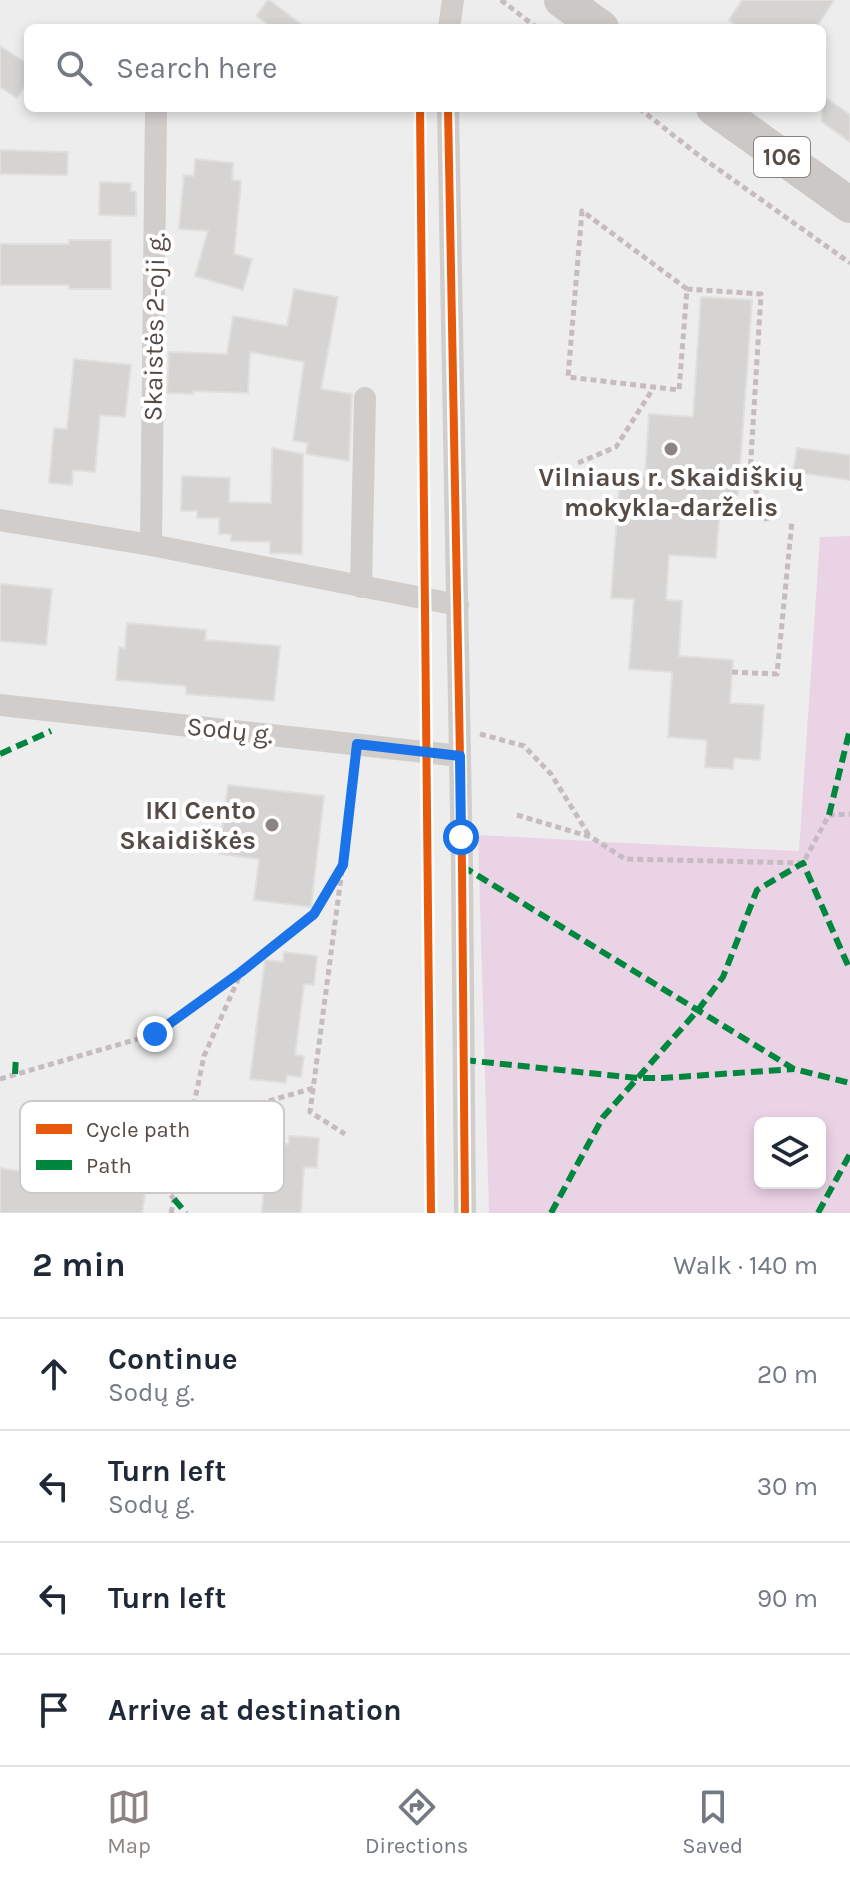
<!DOCTYPE html>
<meta charset="utf-8">
<style>
:root{--surface:#fff;--page:#f6f6f7;--text:#1f2937;--muted:#747a83;--line:#e0e1e3;--accent:#8c8480}
body{margin:0;font-family:Karla,sans-serif;background:var(--page);color:var(--text)}
.controls{position:absolute;right:24px;bottom:24px;display:grid;overflow:hidden;border-radius:12px;box-shadow:0 4px 12px #0003}
.controls button{width:72px;height:72px;display:grid;place-items:center;padding:0;border:0;border-bottom:2px solid var(--line);background:var(--surface);color:var(--text);font:40px sans-serif}
.stop{position:absolute;width:24px;height:24px;margin:-18px;border:6px solid #1a73e8;border-radius:50%;background:#fff}
.stop.end{background:#1a73e8;border-color:#fff;box-shadow:0 2px 8px #0008}
.list{margin:0;padding:0;list-style:none}
h2{display:flex;justify-content:space-between;align-items:center;height:104px;margin:0;padding:0 32px;font-size:34px}
h2 small{font-size:26px;font-weight:400;color:var(--muted)}
.list li{display:grid;grid-template-columns:52px 1fr auto;gap:24px;align-items:center;box-sizing:border-box;height:112px;padding:0 32px;border-top:2px solid var(--line)}
.list b{display:block;font-size:30px;white-space:nowrap}
.list p{margin:0;font-size:26px;white-space:nowrap;color:var(--muted)}
.list em{font-size:26px;font-style:normal;color:var(--muted)}
.icon{flex:none;width:44px;height:44px;fill:none;stroke:currentColor;stroke-width:2;stroke-linecap:round;stroke-linejoin:round}
.map{position:relative;flex:none;width:850px;height:1213px;overflow:hidden}
.search{position:absolute;background:var(--surface);box-shadow:0 4px 12px #0003;left:24px;right:24px;top:24px;height:88px;display:flex;align-items:center;gap:20px;box-sizing:border-box;padding:0 28px;border-radius:12px;color:var(--muted);font-size:30px}
.sheet{height:552px;background:var(--surface)}
nav{display:flex;justify-content:space-around;align-items:center;box-sizing:border-box;height:112px;border-top:2px solid var(--line);background:var(--surface);font-size:22px;color:var(--muted)}
nav a{display:grid;justify-items:center;gap:4px}
nav .on{color:var(--accent)}
.map>svg:first-child{display:block}
.green{fill:#ebd3e6;fill-rule:evenodd}
.building{fill:#d5d4d3;stroke:#e0dfde;stroke-width:2}
.lines{fill:none;stroke-linecap:round;stroke-linejoin:round}
.path{stroke:#c6bbc0;stroke-width:5;stroke-dasharray:6 4;stroke-linecap:butt}
.minor{stroke:#d0cdcb;stroke-width:22}
.primary{stroke:#ccc8c6;stroke-width:36}
.quiet{stroke:#00873e;stroke-width:6;stroke-dasharray:12 6;stroke-linecap:butt}
.cycleway-casing{stroke:#fff;stroke-width:13}
.cycleway{stroke:#e8590c;stroke-width:8}
.route{stroke:#1a73e8;stroke-width:10}
.poi-dot{fill:#8c8480;stroke:#fff;stroke-width:3}
.labels{text-anchor:middle;stroke-width:8;stroke-linejoin:round;paint-order:stroke}
.shield{fill:#fff;stroke:#89817e;stroke-width:2}
.shield-label{font-size:24px;font-weight:bold;fill:#574b46}
.street-label{font-size:26px;fill:#574b46;stroke:#fff}
.poi-label{font-size:26px;font-weight:bold;fill:#574b46;stroke:#fff}
.key{fill:#fff;stroke:#cdc9c8;stroke-width:2}
.key-label{font-size:22px;fill:#574b46}
</style>
<div class="map">
<svg width="850" height="1213" viewBox="0 0 850 1213">
<rect width="100%" height="100%" fill="#ededed"/>
<path class="green" d="M850,536V1213H489L478,835L626,843L799,851L820,537ZM820,1123V1183H760V1123Z"/>
<g class="building">
<polygon points="268,0 269,0 306,28 273,28 256,16"/>
<polygon points="742,0 834,0 816,28 740,28 729,20"/>
<polygon points="0,46 28,64 28,81 17,98 0,87"/>
<polygon points="822,95 850,115 850,142 822,122"/>
<polygon points="0,150 68,152 67,175 0,174"/>
<polygon points="195,159 233,163 232,180 241,181 234,254 252,259 243,290 195,276 208,231 179,229 184,175 194,176"/>
<polygon points="100,182 131,183 130,191 136,192 136,216 99,215"/>
<polygon points="69,240 111,240 111,289 69,289 69,285 0,285 0,244 69,244"/>
<polygon points="294,289 338,297 321,389 352,394 349,461 306,454 308,443 293,441 304,362 250,352 248,393 193,391 193,394 167,393 169,352 227,354 233,316 287,326"/>
<polygon points="701,297 752,300 738,495 721,494 716,558 669,555 666,600 682,601 679,656 733,660 730,703 764,705 760,760 734,758 733,769 705,767 707,740 668,737 672,672 629,669 634,599 611,598 620,474 645,476 649,414 693,417"/>
<polygon points="74,359 131,365 125,417 100,415 95,472 73,470 72,485 49,483 54,428 67,429"/>
<polygon points="272,448 303,454 302,554 270,553 270,542 231,541 231,534 219,534 219,518 197,518 197,511 181,511 182,476 230,478 229,502 271,503"/>
<polygon points="797,448 850,455 850,480 793,472"/>
<polygon points="0,584 52,589 46,645 0,641"/>
<polygon points="127,623 206,630 205,640 280,646 274,701 186,694 186,686 116,680 119,647 125,648"/>
<polygon points="228,785 324,796 311,907 254,900 259,859 219,854"/>
<polygon points="284,952 317,956 314,985 304,984 295,1055 304,1056 301,1077 287,1075 286,1083 250,1079 265,960 283,962"/>
<polygon points="289,1136 319,1138 317,1168 304,1167 301,1213 262,1213 264,1185 259,1184 261,1159 266,1159 267,1143 289,1144"/>
<polygon points="0,1168 118,1187 119,1178 147,1182 142,1213 0,1213"/>
</g>
<g class="lines">
<g class="path">
<polyline points="501,0 537,28"/>
<polyline points="639,108 697,154 850,263"/>
<polyline points="687,289 582,211 568,377 679,390 687,289 761,294 750,474 767,521"/>
<polyline points="578,463 616,447 654,387"/>
<polyline points="732,672 777,674 792,521"/>
<polyline points="480,734 524,746 551,774 590,837"/>
<polyline points="517,815 591,837 625,859 803,863 829,815 850,814"/>
<polyline points="342,870 310,1112 345,1134"/>
<polyline points="0,1079 155,1034 241,972 314,914 343,865 354,768"/>
<polyline points="192,1123 314,1088"/>
<polyline points="147,1163 173,1198"/>
<polyline points="171,1213 204,1056 241,973"/>
</g>
<g class="minor">
<polyline points="449,28 453,0"/>
<polyline points="448,108 462,866 465,1213"/>
<polyline points="0,520 151,545 458,605"/>
<polyline points="151,545 156,108"/>
<polyline points="361,587 365,398"/>
<polyline points="0,705 460,756"/>
</g>
<g class="primary">
<polyline points="562,0 601,28"/>
<polyline points="714,108 850,205"/>
</g>
<g class="quiet">
<polyline points="0,754 51,731"/>
<polyline points="829,815 850,729"/>
<polyline points="462,866 794,1069 850,1083"/>
<polyline points="464,1060 637,1078 663,1078 794,1069"/>
<polyline points="15,1074 16,1056"/>
<polyline points="174,1199 186,1213"/>
<polyline points="551,1213 603,1117 698,1010 723,977 757,890 803,863 850,970"/>
<polyline points="818,1213 850,1154"/>
</g>
<g class="cycleway-casing">
<g id="cycleway">
<polyline points="420,108 431,1213"/>
<polyline points="448,108 462,866 465,1213"/>
</g>
</g>
<use href="#cycleway" class="cycleway"/>
</g>
<g class="lines">
<polyline class="route" points="155,1034 241,972 314,914 343,865 357,744 460,756 461,837"/>
</g>
<g class="poi-dot">
<circle cx="671" cy="449" r="8"/>
<circle cx="272" cy="825" r="8"/>
</g>
<g class="labels">
<rect class="shield" x="754" y="137" width="56" height="40" rx="6"/>
<g class="shield-label">
<text x="782" y="165">106</text>
</g>
<g class="street-label">
<text transform="translate(154 327) rotate(-89)" y="9">Skaistės 2-oji g.</text>
<text transform="translate(230 730) rotate(6)" y="9">Sodų g.</text>
</g>
<g class="poi-label">
<text x="671" y="486">Vilniaus r. Skaidiškių<tspan x="671" dy="30">mokykla-darželis</tspan></text>
<text x="256" y="819" text-anchor="end">IKI Cento<tspan x="256" dy="30">Skaidiškės</tspan></text>
</g>
</g>
<rect x="20" y="1101" width="264" height="92" rx="12" class="key"/>
<rect x="36" y="1124" width="36" height="10" fill="#e8590c"/>
<rect x="36" y="1160" width="36" height="10" fill="#00873e"/>
<g class="key-label">
<text x="86" y="1137">Cycle path</text>
<text x="86" y="1173">Path</text>
</g>
</svg>
<div class="controls">
<button><svg class="icon" aria-label="layers" viewBox="0 0 24 24"><path d="M12 4l9 5-9 5-9-5zM3 14l9 5 9-5"/></svg></button>
</div>
<div class="stop" style="left:461px;top:837px"></div>
<div class="stop end" style="left:155px;top:1034px"></div>
<div class="search"><svg class="icon" aria-label="search" viewBox="0 0 24 24"><circle cx="10" cy="10" r="6"/><path d="M15 15l6 6"/></svg>Search here</div>
</div>
<section class="sheet">
<h2>2 min<small>Walk · 140 m</small></h2>
<ul class="list">
<li><svg class="icon" aria-label="ahead" viewBox="0 0 24 24"><path d="M12 20V5M6 11l6-6 6 6"/></svg><div><b>Continue</b><p>Sodų g.</p></div><em>20 m</em></li>
<li><svg class="icon" aria-label="left" viewBox="0 0 24 24"><path d="M17 20v-9H6M10 6l-5 5 5 5"/></svg><div><b>Turn left</b><p>Sodų g.</p></div><em>30 m</em></li>
<li><svg class="icon" aria-label="left" viewBox="0 0 24 24"><path d="M17 20v-9H6M10 6l-5 5 5 5"/></svg><div><b>Turn left</b></div><em>90 m</em></li>
<li><svg class="icon" aria-label="arrive" viewBox="0 0 24 24"><path d="M6 21V4h12l-3 4 3 4H6"/></svg><div><b>Arrive at destination</b></div></li>
</ul>
</section>
<nav>
<a class="on"><svg class="icon" aria-label="map" viewBox="0 0 24 24"><path d="M3 6l6-2 6 2 6-2v14l-6 2-6-2-6 2zM9 4v14M15 6v14"/></svg>Map</a>
<a><svg class="icon" aria-label="directions" viewBox="0 0 24 24"><path d="M12 3l9 9-9 9-9-9zM9 14v-3h6M13 9l2 2-2 2"/></svg>Directions</a>
<a><svg class="icon" aria-label="saved" viewBox="0 0 24 24"><path d="M7 4h10v16l-5-4-5 4z"/></svg>Saved</a>
</nav>
